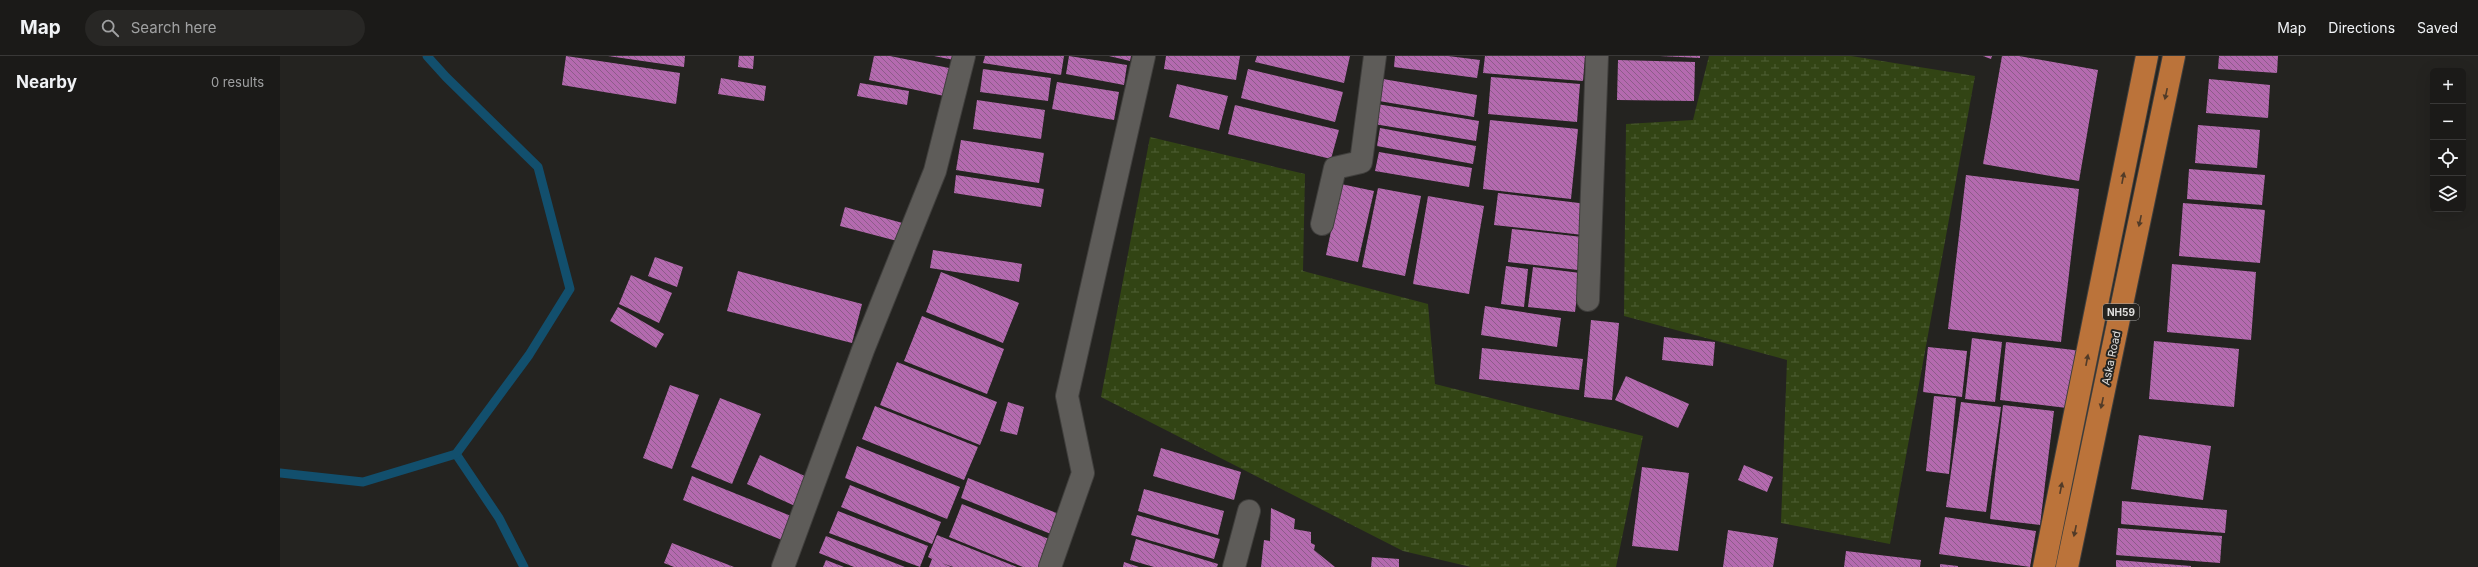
<!DOCTYPE html>
<meta charset="utf-8">
<style>
:root{--surface:#1b1a18;--page:#282725;--text:#f1f3f6;--muted:#a0a1a2;--line:#393837}
body{margin:0;font-family:Inter,sans-serif;background:var(--page);color:var(--text)}
.controls{position:absolute;right:12px;top:12px;display:grid;overflow:hidden;border-radius:6px;box-shadow:0 4px 16px #0002}
.controls button{width:36px;height:36px;display:grid;place-items:center;padding:0;border:0;border-bottom:1px solid var(--line);background:var(--surface);color:var(--text);font:20px sans-serif}
.list{margin:0;padding:0;list-style:none}
h2{display:flex;justify-content:space-between;align-items:center;height:52px;margin:0;padding:0 16px;font-size:17px}
h2 small{font-size:13px;font-weight:400;color:var(--muted)}
.icon{flex:none;width:22px;height:22px;fill:none;stroke:currentColor;stroke-width:2;stroke-linecap:round;stroke-linejoin:round}
.map{position:relative;flex:none;width:2198px;height:511px;overflow:hidden}
header{display:flex;align-items:center;gap:24px;box-sizing:border-box;height:56px;padding:0 20px;background:var(--surface);border-bottom:1px solid var(--line)}
header strong{font-size:19px}
nav{display:flex;gap:22px;margin-inline-start:auto;font-size:14px}
.search{width:280px;height:36px;background:var(--page);display:flex;align-items:center;gap:10px;box-sizing:border-box;padding:0 14px;border-radius:22px;color:var(--muted);font-size:15px}
main{display:flex}
aside{flex:1;background:var(--surface)}
.map>svg:first-child{display:block}
.wetland{fill:url(#wetland-marsh)}
.lines{fill:none;stroke-linecap:round;stroke-linejoin:round}
.stream{stroke:#124f6d;stroke-width:9}
.building{fill:url(#building-back-hatch)}
.minor-casing{stroke:#403f3d;stroke-width:24}
.highway-casing{stroke:#403f3d;stroke-width:24}
.minor{stroke:#5e5c59;stroke-width:22}
.highway{stroke:#bb733a;stroke-width:22}
.oneway{fill:#513b28}
.labels{text-anchor:middle;stroke-width:4;stroke-linejoin:round;paint-order:stroke}
.shield{fill:#242320;stroke:#a8a7a4;stroke-width:1}
.shield-label{font-size:10px;font-weight:bold;fill:#e0dfdd}
.street-label{font-size:11px;fill:#e0dfdd;stroke:#242320}
</style>
<header>
<strong>Map</strong>
<div class="search"><svg class="icon" aria-label="search" viewBox="0 0 24 24"><circle cx="10" cy="10" r="6"/><path d="M15 15l6 6"/></svg>Search here</div>
<nav><a>Map</a><a>Directions</a><a>Saved</a></nav>
</header>
<main>
<aside>
<h2>Nearby<small>0 results</small></h2>
<ul class="list">
</ul>
</aside>
<div class="map">
<svg width="2198" height="511" viewBox="0 0 2198 511">
<defs>
<pattern id="wetland-marsh" width="20" height="14" patternUnits="userSpaceOnUse"><rect width="20" height="14" fill="#324414"/><path d="M1 5h8M5 5V1M11 12h8M15 12V8" fill="none" stroke="#4f5f36"/></pattern>
<pattern id="building-back-hatch" width="6" height="6" patternUnits="userSpaceOnUse"><rect width="6" height="6" fill="#b46aaf"/><path d="M-1 5l2 2M0 0l6 6M5-1l2 2" fill="none" stroke="#8c5c89"/></pattern>
</defs>
<rect width="100%" height="100%" fill="#242320"/>
<g class="wetland">
<polygon points="1429,0 1571,0 1695,20 1610,488 1501,467 1507,304 1344,260 1346,68 1413,64"/>
<polygon points="870,81 1025,118 1023,215 1148,248 1155,328 1363,380 1336,511 1191,511 1123,495 821,341"/>
</g>
<g class="lines">
<g class="stream">
<polyline points="176,398 219,462 244,511"/>
<polyline points="0,417 83,426 176,398 249,299 290,233 258,111 166,21 147,0"/>
</g>
</g>
<g class="building">
<polygon points="286,0 400,17 396,48 282,29"/>
<polygon points="328,0 405,0 404,11"/>
<polygon points="459,0 474,0 473,13 458,11"/>
<polygon points="594,0 610,0 674,13 669,41 589,24"/>
<polygon points="654,0 675,0 674,4"/>
<polygon points="705,0 784,0 781,19 703,7"/>
<polygon points="789,0 847,9 844,29 786,18"/>
<polygon points="829,0 851,0 850,5"/>
<polygon points="886,0 960,0 956,24 884,13"/>
<polygon points="977,0 1070,0 1064,27 975,6"/>
<polygon points="1115,0 1168,0 1200,4 1197,22 1114,11"/>
<polygon points="1205,0 1305,0 1303,25 1203,17"/>
<polygon points="1380,0 1420,0 1420,2"/>
<polygon points="1703,0 1712,0 1711,3"/>
<polygon points="1722,0 1739,0 1818,14 1799,125 1703,108"/>
<polygon points="1939,0 1998,0 1997,17 1938,13"/>
<polygon points="1338,4 1415,6 1414,45 1337,44"/>
<polygon points="703,13 771,22 768,45 700,36"/>
<polygon points="968,13 1063,36 1055,66 961,42"/>
<polygon points="1211,21 1300,28 1297,66 1208,58"/>
<polygon points="441,22 486,30 484,45 438,38"/>
<polygon points="1103,23 1197,39 1194,61 1099,45"/>
<polygon points="1929,23 1990,29 1988,62 1926,57"/>
<polygon points="777,26 839,36 834,64 772,53"/>
<polygon points="580,27 629,35 627,49 577,40"/>
<polygon points="897,28 948,40 939,74 889,61"/>
<polygon points="697,44 765,54 761,83 693,73"/>
<polygon points="1097,48 1199,65 1196,85 1094,68"/>
<polygon points="955,49 1059,74 1051,103 948,78"/>
<polygon points="1210,64 1298,73 1291,143 1203,133"/>
<polygon points="1918,69 1980,74 1977,112 1915,107"/>
<polygon points="1100,72 1196,90 1193,108 1097,90"/>
<polygon points="681,84 764,97 759,127 676,114"/>
<polygon points="1099,96 1192,112 1189,131 1095,115"/>
<polygon points="1909,113 1985,119 1982,149 1907,143"/>
<polygon points="676,119 764,133 761,151 674,137"/>
<polygon points="1686,119 1799,133 1781,286 1668,273"/>
<polygon points="1061,128 1094,135 1078,206 1046,199"/>
<polygon points="1098,132 1141,140 1125,220 1082,211"/>
<polygon points="1218,137 1307,148 1303,179 1214,169"/>
<polygon points="1148,140 1204,150 1189,238 1133,228"/>
<polygon points="1903,147 1985,154 1980,207 1899,200"/>
<polygon points="565,151 626,168 621,186 560,170"/>
<polygon points="1232,173 1302,181 1298,214 1228,206"/>
<polygon points="653,194 742,208 739,226 650,212"/>
<polygon points="375,201 403,211 397,231 368,220"/>
<polygon points="1892,208 1976,216 1971,284 1887,276"/>
<polygon points="1226,210 1248,213 1244,251 1221,248"/>
<polygon points="1253,211 1300,217 1295,256 1248,251"/>
<polygon points="458,215 582,248 572,287 447,255"/>
<polygon points="661,216 739,247 723,287 646,256"/>
<polygon points="351,219 392,237 379,267 339,248"/>
<polygon points="1205,250 1281,262 1277,291 1201,279"/>
<polygon points="338,251 384,278 376,292 330,265"/>
<polygon points="642,260 724,293 707,338 624,305"/>
<polygon points="1311,264 1339,267 1332,344 1304,341"/>
<polygon points="1384,281 1435,286 1433,310 1382,304"/>
<polygon points="1692,282 1722,286 1715,346 1685,343"/>
<polygon points="1874,285 1959,293 1954,351 1869,343"/>
<polygon points="1726,286 1802,295 1795,353 1720,344"/>
<polygon points="1648,291 1687,295 1682,341 1643,336"/>
<polygon points="1202,292 1303,303 1299,334 1199,323"/>
<polygon points="617,306 717,346 700,389 600,349"/>
<polygon points="1346,320 1409,348 1398,372 1335,344"/>
<polygon points="390,329 419,339 392,413 363,402"/>
<polygon points="1654,340 1676,342 1669,418 1646,415"/>
<polygon points="440,342 481,358 452,428 411,411"/>
<polygon points="728,346 744,351 737,379 720,375"/>
<polygon points="1681,346 1721,351 1706,456 1666,451"/>
<polygon points="1723,349 1774,355 1760,469 1710,463"/>
<polygon points="595,350 698,391 684,424 582,383"/>
<polygon points="1859,379 1931,390 1923,444 1851,433"/>
<polygon points="577,390 680,431 667,463 565,422"/>
<polygon points="881,392 961,416 954,444 873,420"/>
<polygon points="480,399 529,422 515,450 467,428"/>
<polygon points="1464,409 1493,421 1487,436 1458,424"/>
<polygon points="1362,411 1409,417 1398,495 1352,490"/>
<polygon points="412,420 511,460 502,484 403,444"/>
<polygon points="688,422 779,458 771,478 681,442"/>
<polygon points="570,429 661,466 652,488 561,451"/>
<polygon points="864,433 944,455 938,479 858,455"/>
<polygon points="1842,445 1947,454 1945,477 1841,468"/>
<polygon points="682,448 769,483 758,511 743,511 669,481"/>
<polygon points="991,452 1015,463 1014,473 1031,476 1031,487 1035,489 1034,494 1055,511 981,511 984,484 990,485"/>
<polygon points="558,455 648,490 640,511 549,477"/>
<polygon points="857,459 940,483 934,503 851,479"/>
<polygon points="1665,461 1756,475 1750,511 1659,498"/>
<polygon points="1838,472 1942,480 1940,507 1836,499"/>
<polygon points="1448,474 1498,482 1493,511 1443,511"/>
<polygon points="657,479 737,511 673,511 662,507 671,511 649,511 652,503 648,501"/>
<polygon points="546,480 625,511 574,511 539,497"/>
<polygon points="856,483 938,508 937,511 874,511 850,504"/>
<polygon points="392,487 454,511 394,511 384,507"/>
<polygon points="1566,495 1641,504 1640,511 1564,511"/>
<polygon points="1092,501 1119,503 1119,511 1091,511"/>
<polygon points="546,504 564,511 543,511"/>
<polygon points="1836,504 1911,510 1911,511 1836,511"/>
<polygon points="844,506 859,511 843,511"/>
<polygon points="1660,508 1678,510 1678,511 1660,511"/>
</g>
<g class="lines">
<g class="minor-casing">
<g id="minor">
<polyline points="1042,168 1055,112 1081,106 1095,0"/>
<polyline points="1308,244 1317,0"/>
<polyline points="503,511 583,294 655,115 684,0"/>
<polyline points="770,511 803,417 787,340 864,0"/>
<polyline points="954,511 969,455"/>
</g>
</g>
<g class="highway-casing">
<g id="highway">
<polyline points="1764,511 1867,0"/>
<polyline points="1787,511 1894,0"/>
</g>
</g>
<use href="#minor" class="minor"/>
<use href="#highway" class="highway"/>
</g>
<defs><path id="oneway-solid" d="M-6-.8H1V-3.2L6.5 0L1 3.2V.8H-6Z"/></defs>
<g class="oneway">
<use href="#oneway-solid" transform="translate(1886 38) rotate(102)"/>
<use href="#oneway-solid" transform="translate(1843 122) rotate(-79)"/>
<use href="#oneway-solid" transform="translate(1860 165) rotate(102)"/>
<use href="#oneway-solid" transform="translate(1807 304) rotate(-79)"/>
<use href="#oneway-solid" transform="translate(1822 347) rotate(102)"/>
<use href="#oneway-solid" transform="translate(1781 432) rotate(-79)"/>
<use href="#oneway-solid" transform="translate(1795 475) rotate(102)"/>
</g>
<g class="labels">
<rect class="shield" x="1823" y="248" width="36" height="16" rx="3"/>
<g class="shield-label">
<text x="1841" y="260">NH59</text>
</g>
<g class="street-label">
<text transform="translate(1831 302) rotate(-78)" y="4">Aska Road</text>
</g>
</g>
</svg>
<div class="controls">
<button>+</button>
<button>−</button>
<button><svg class="icon" aria-label="locate" viewBox="0 0 24 24"><circle cx="12" cy="12" r="6"/><path d="M12 2v4M12 18v4M2 12h4M18 12h4"/></svg></button>
<button><svg class="icon" aria-label="layers" viewBox="0 0 24 24"><path d="M12 4l9 5-9 5-9-5zM3 14l9 5 9-5"/></svg></button>
</div>
</div>
</main>
